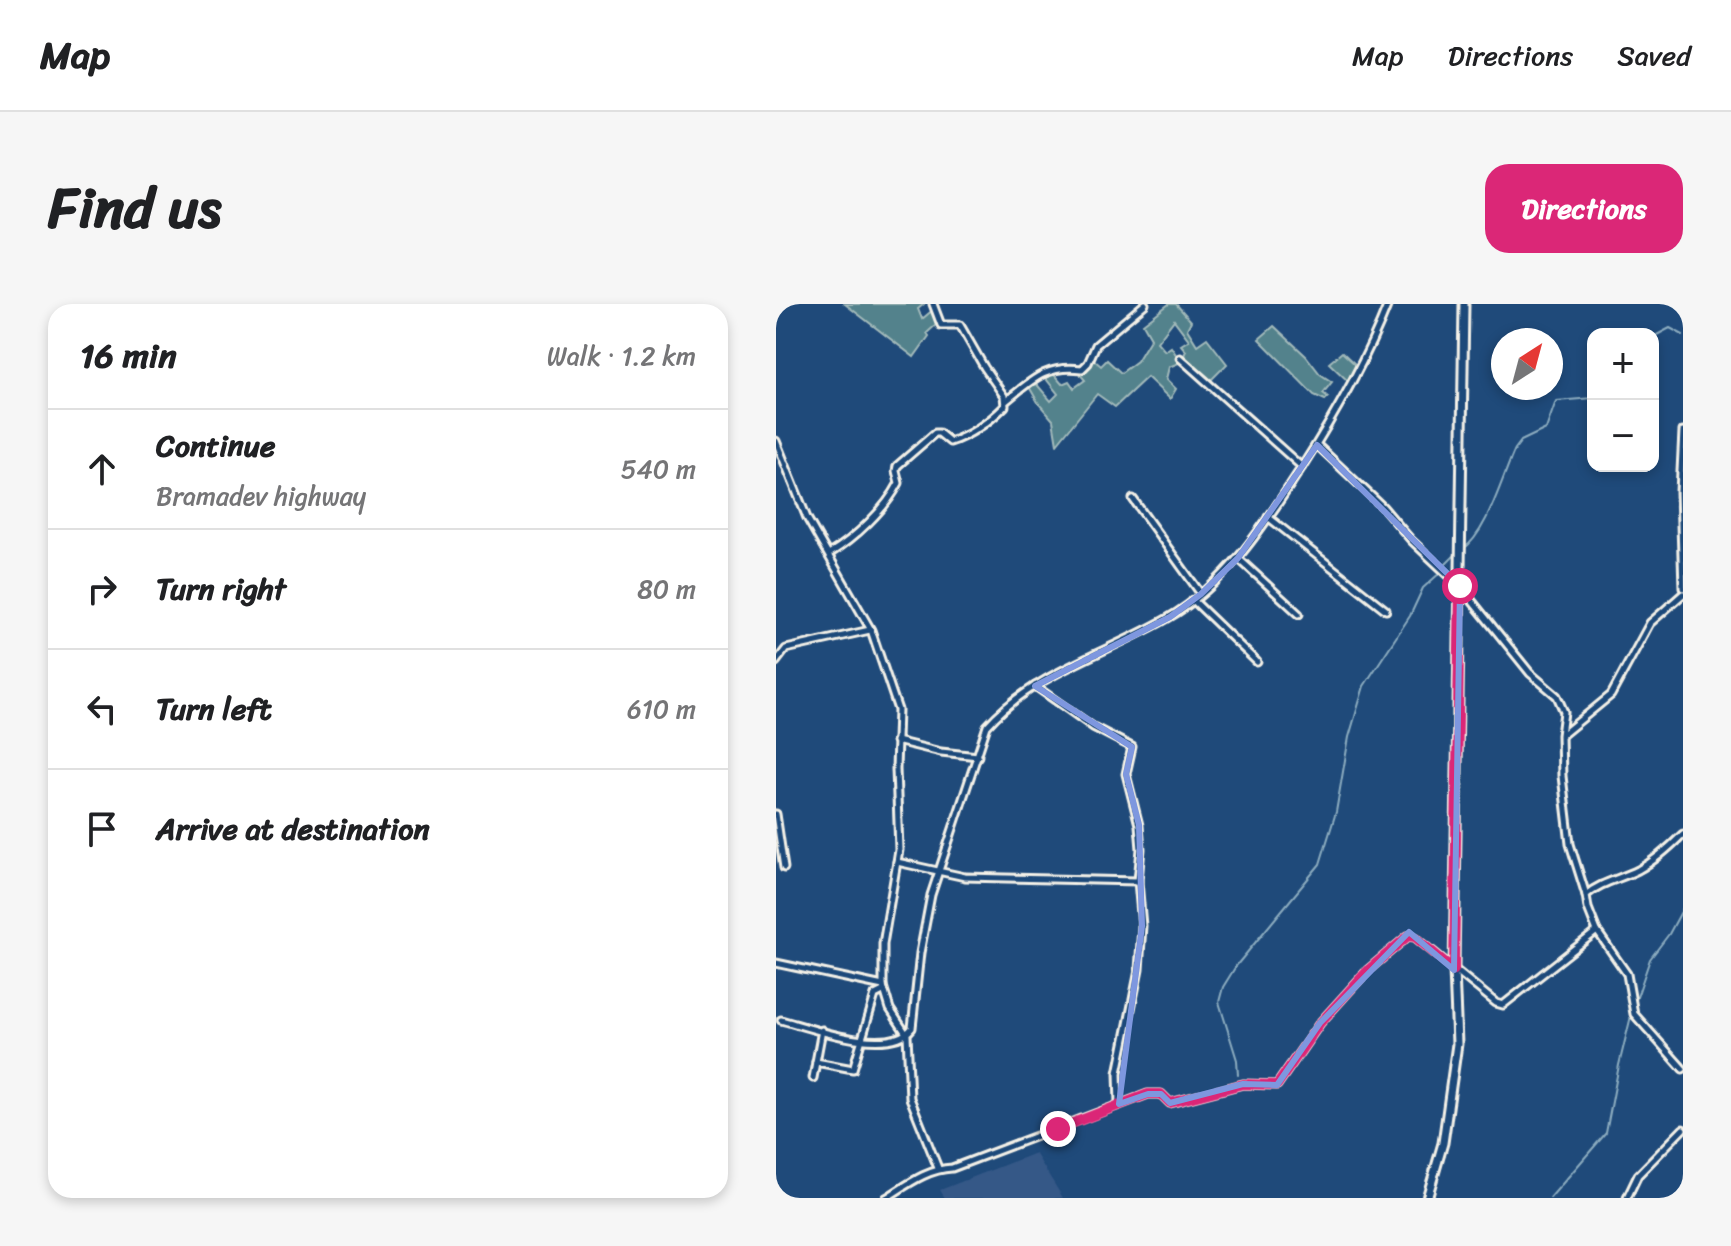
<!DOCTYPE html>
<meta charset="utf-8">
<style>
:root{--surface:#fff;--page:#f6f6f6;--text:#202124;--muted:#757577;--line:#e0e0e0;--accent:#db2777}
body{margin:0;font-family:Sriracha,sans-serif;background:var(--page);color:var(--text)}
.controls{position:absolute;right:24px;top:24px;display:grid;overflow:hidden;border-radius:16px;box-shadow:0 4px 12px #0003}
.controls button{width:72px;height:72px;display:grid;place-items:center;padding:0;border:0;border-bottom:2px solid var(--line);background:var(--surface);color:var(--text);font:40px sans-serif}
.compass{position:absolute;left:715px;top:24px;width:72px;height:72px;border-radius:50%;background:var(--surface);box-shadow:0 4px 12px #0003;rotate:36deg}
.stop{position:absolute;width:24px;height:24px;margin:-18px;border:6px solid #db2777;border-radius:50%;background:#fff}
.stop.end{background:#db2777;border-color:#fff;box-shadow:0 2px 8px #0008}
.list{margin:0;padding:0;list-style:none}
h2{display:flex;justify-content:space-between;align-items:center;height:104px;margin:0;padding:0 32px;font-size:34px}
h2 small{font-size:26px;font-weight:400;color:var(--muted)}
.list li{display:grid;grid-template-columns:52px 1fr auto;gap:24px;align-items:center;box-sizing:border-box;height:120px;padding:0 32px;border-top:2px solid var(--line)}
.list b{display:block;font-size:30px;white-space:nowrap}
.list p{margin:0;font-size:26px;white-space:nowrap;color:var(--muted)}
.list em{font-size:26px;font-style:normal;color:var(--muted)}
.icon{flex:none;width:44px;height:44px;fill:none;stroke:currentColor;stroke-width:2;stroke-linecap:round;stroke-linejoin:round}
.map{position:relative;flex:none;width:907px;height:894px;overflow:hidden;border-radius:24px}
header{display:flex;align-items:center;gap:48px;box-sizing:border-box;height:112px;padding:0 40px;background:var(--surface);border-bottom:2px solid var(--line)}
header strong{font-size:38px}
nav{display:flex;gap:44px;margin-inline-start:auto;font-size:28px}
.intro{display:flex;align-items:center;justify-content:space-between;box-sizing:border-box;height:192px;padding:0 48px}
h1{margin:0;font-size:56px}
.button{padding:20px 36px;border-radius:24px;background:var(--accent);color:#fff;font-size:28px;font-weight:700}
main{display:flex;gap:48px;padding:0 48px}
aside{flex:1;background:var(--surface);border-radius:24px;box-shadow:0 4px 12px #0003}
.map>svg:first-child{display:block}
.built{fill:#355887}
.green{fill:#52828c;stroke:#a3baba;stroke-width:2}
.lines{fill:none;stroke-linecap:round;stroke-linejoin:round}
.stream{stroke:#8cacbf;stroke-width:2}
.minor-casing{stroke:#f4f1e8;stroke-width:11}
.tertiary-casing{stroke:#f4f1e8;stroke-width:13}
.minor{stroke:#1f4a7a;stroke-width:5}
.tertiary{stroke:#1f4a7a;stroke-width:7}
.route{stroke:#db2777;stroke-width:10}
.marked{fill:none;stroke:#7e97df;stroke-width:6;stroke-linejoin:round}
</style>
<header>
<strong>Map</strong>
<nav><a>Map</a><a>Directions</a><a>Saved</a></nav>
</header>
<div class="intro"><h1>Find us</h1><a class="button">Directions</a></div>
<main>
<aside>
<h2>16 min<small>Walk · 1.2 km</small></h2>
<ul class="list">
<li><svg class="icon" aria-label="ahead" viewBox="0 0 24 24"><path d="M12 20V5M6 11l6-6 6 6"/></svg><div><b>Continue</b><p>Bramadev highway</p></div><em>540 m</em></li>
<li><svg class="icon" aria-label="right" viewBox="0 0 24 24"><path d="M7 20v-9h11M14 6l5 5-5 5"/></svg><div><b>Turn right</b></div><em>80 m</em></li>
<li><svg class="icon" aria-label="left" viewBox="0 0 24 24"><path d="M17 20v-9H6M10 6l-5 5 5 5"/></svg><div><b>Turn left</b></div><em>610 m</em></li>
<li><svg class="icon" aria-label="arrive" viewBox="0 0 24 24"><path d="M6 21V4h12l-3 4 3 4H6"/></svg><div><b>Arrive at destination</b></div></li>
</ul>
</aside>
<div class="map">
<svg width="907" height="894" viewBox="0 0 907 894">
<rect width="100%" height="100%" fill="#1f4a7a"/>
<filter id="ink" filterUnits="userSpaceOnUse"><feTurbulence type="fractalNoise" baseFrequency=".0125" numOctaves="2"/><feDisplacementMap in="SourceGraphic" scale="16" xChannelSelector="R" yChannelSelector="G"/><feConvolveMatrix kernelMatrix="1 2 1 2 8 2 1 2 1" color-interpolation-filters="sRGB"/></filter>
<g filter="url(#ink)">
<polygon class="built" points="259,849 287,894 169,894 164,886"/>
<g class="green">
<polygon points="69,0 148,0 142,5 146,15 158,5 162,19 151,29 153,32 138,53"/>
<polygon points="393,0 400,0 415,17 411,25 421,41 431,34 451,60 432,79 407,53 410,47 405,41 413,36 398,16 381,38 389,47 395,43 405,58 393,63 390,75 400,85 394,95 371,73 339,103 321,90 281,140 277,116 263,100 252,81 258,77 275,97 282,90 267,71 275,67 286,80 293,77 298,84 309,76 302,68 317,55 325,62 331,56 345,69 361,57 375,34 367,20"/>
<polygon points="498,22 530,52 544,70 556,78 547,89 552,93 549,96 538,91 483,35"/>
<polygon points="566,48 581,62 574,79 553,59"/>
</g>
<g class="lines">
<g class="stream">
<polyline points="877,33 894,24 907,31"/>
<path d="M686,246C711,230 726,173 739,145L745,137L770,125L780,97L817,94"/>
<polyline points="668,262 680,250"/>
<polyline points="858,702 874,655 893,630 907,604"/>
<polyline points="462,771 461,756 443,698 447,683 460,662 544,560 560,508 573,433 588,382 634,312 647,284 665,268"/>
<polyline points="774,894 830,829 843,761 855,712"/>
</g>
<g class="minor-casing">
<g id="minor">
<polyline points="404,54 526,163"/>
<path d="M230,97C256,76 271,60 306,65L312,59L320,41L369,0"/>
<polyline points="907,127 904,188 907,284"/>
<polyline points="0,137 31,214 95,326 122,406 120,465 123,546 107,640 107,682 114,705 131,731 134,794 162,864"/>
<polyline points="541,141 607,203 635,236 684,282 754,369 781,392 788,408 785,431 786,472 794,540 810,591"/>
<polyline points="357,195 425,290"/>
<polyline points="492,213 610,306"/>
<path d="M53,250C79,234 109,206 123,179L120,167L121,162L159,129H163L174,138C195,131 214,117 229,102L228,92L208,63L184,21H165L157,0"/>
<polyline points="462,254 523,310"/>
<polyline points="417,296 481,358"/>
<polyline points="0,358 10,345 94,326"/>
<polyline points="259,382 317,423 356,443 350,470 363,521 365,545 362,577 366,622 363,666 342,769 343,800"/>
<polyline points="786,431 835,391 874,319 907,290"/>
<polyline points="120,437 165,448 202,452"/>
<polyline points="0,510 8,564"/>
<polyline points="121,558 189,573 362,577"/>
<polyline points="821,627 851,670 858,710 907,765"/>
<polyline points="0,659 107,682"/>
<path d="M5,716C35,724 113,753 136,724L144,649L155,591L211,422C259,368 332,349 392,314C450,281 489,220 524,166C558,113 589,59 612,0"/>
<polyline points="40,758 77,765 99,691 107,687"/>
<polyline points="37,774 46,726"/>
<path d="M110,894C131,881 151,865 176,864L372,790H385L394,799L467,780L501,781L544,719L592,666L632,632L639,633L720,699L727,701L821,627L812,604L810,591C825,578 844,575 862,566C880,556 893,544 907,530"/>
<polyline points="851,894 862,871 907,825"/>
</g>
</g>
<g class="tertiary-casing">
<polyline id="tertiary" points="651,894 667,839 681,740 678,666 688,0"/>
</g>
<use href="#minor" class="minor"/>
<use href="#tertiary" class="tertiary"/>
</g>
</g>
<g class="lines" filter="url(#ink)">
<polyline class="route" points="282,825 372,790 385,790 394,799 467,780 501,781 544,719 592,666 632,632 639,633 678,666 684,282"/>
</g>
<path class="marked" d="M541,141L684,282L678,666L633,628L544,719L501,781L467,780L394,799L385,790H372L343,800L366,622L363,521L350,470L356,443L259,382L394,313L425,290L462,254Z"/>
</svg>
<div class="controls">
<button>+</button>
<button>−</button>
</div>
<svg class="compass" viewBox="-18 -18 36 36"><path d="M0-13l5 13h-10z" fill="#e53935"/><path d="M0 13l5-13h-10z" fill="#757577"/></svg>
<div class="stop" style="left:684px;top:282px"></div>
<div class="stop end" style="left:282px;top:825px"></div>
</div>
</main>
